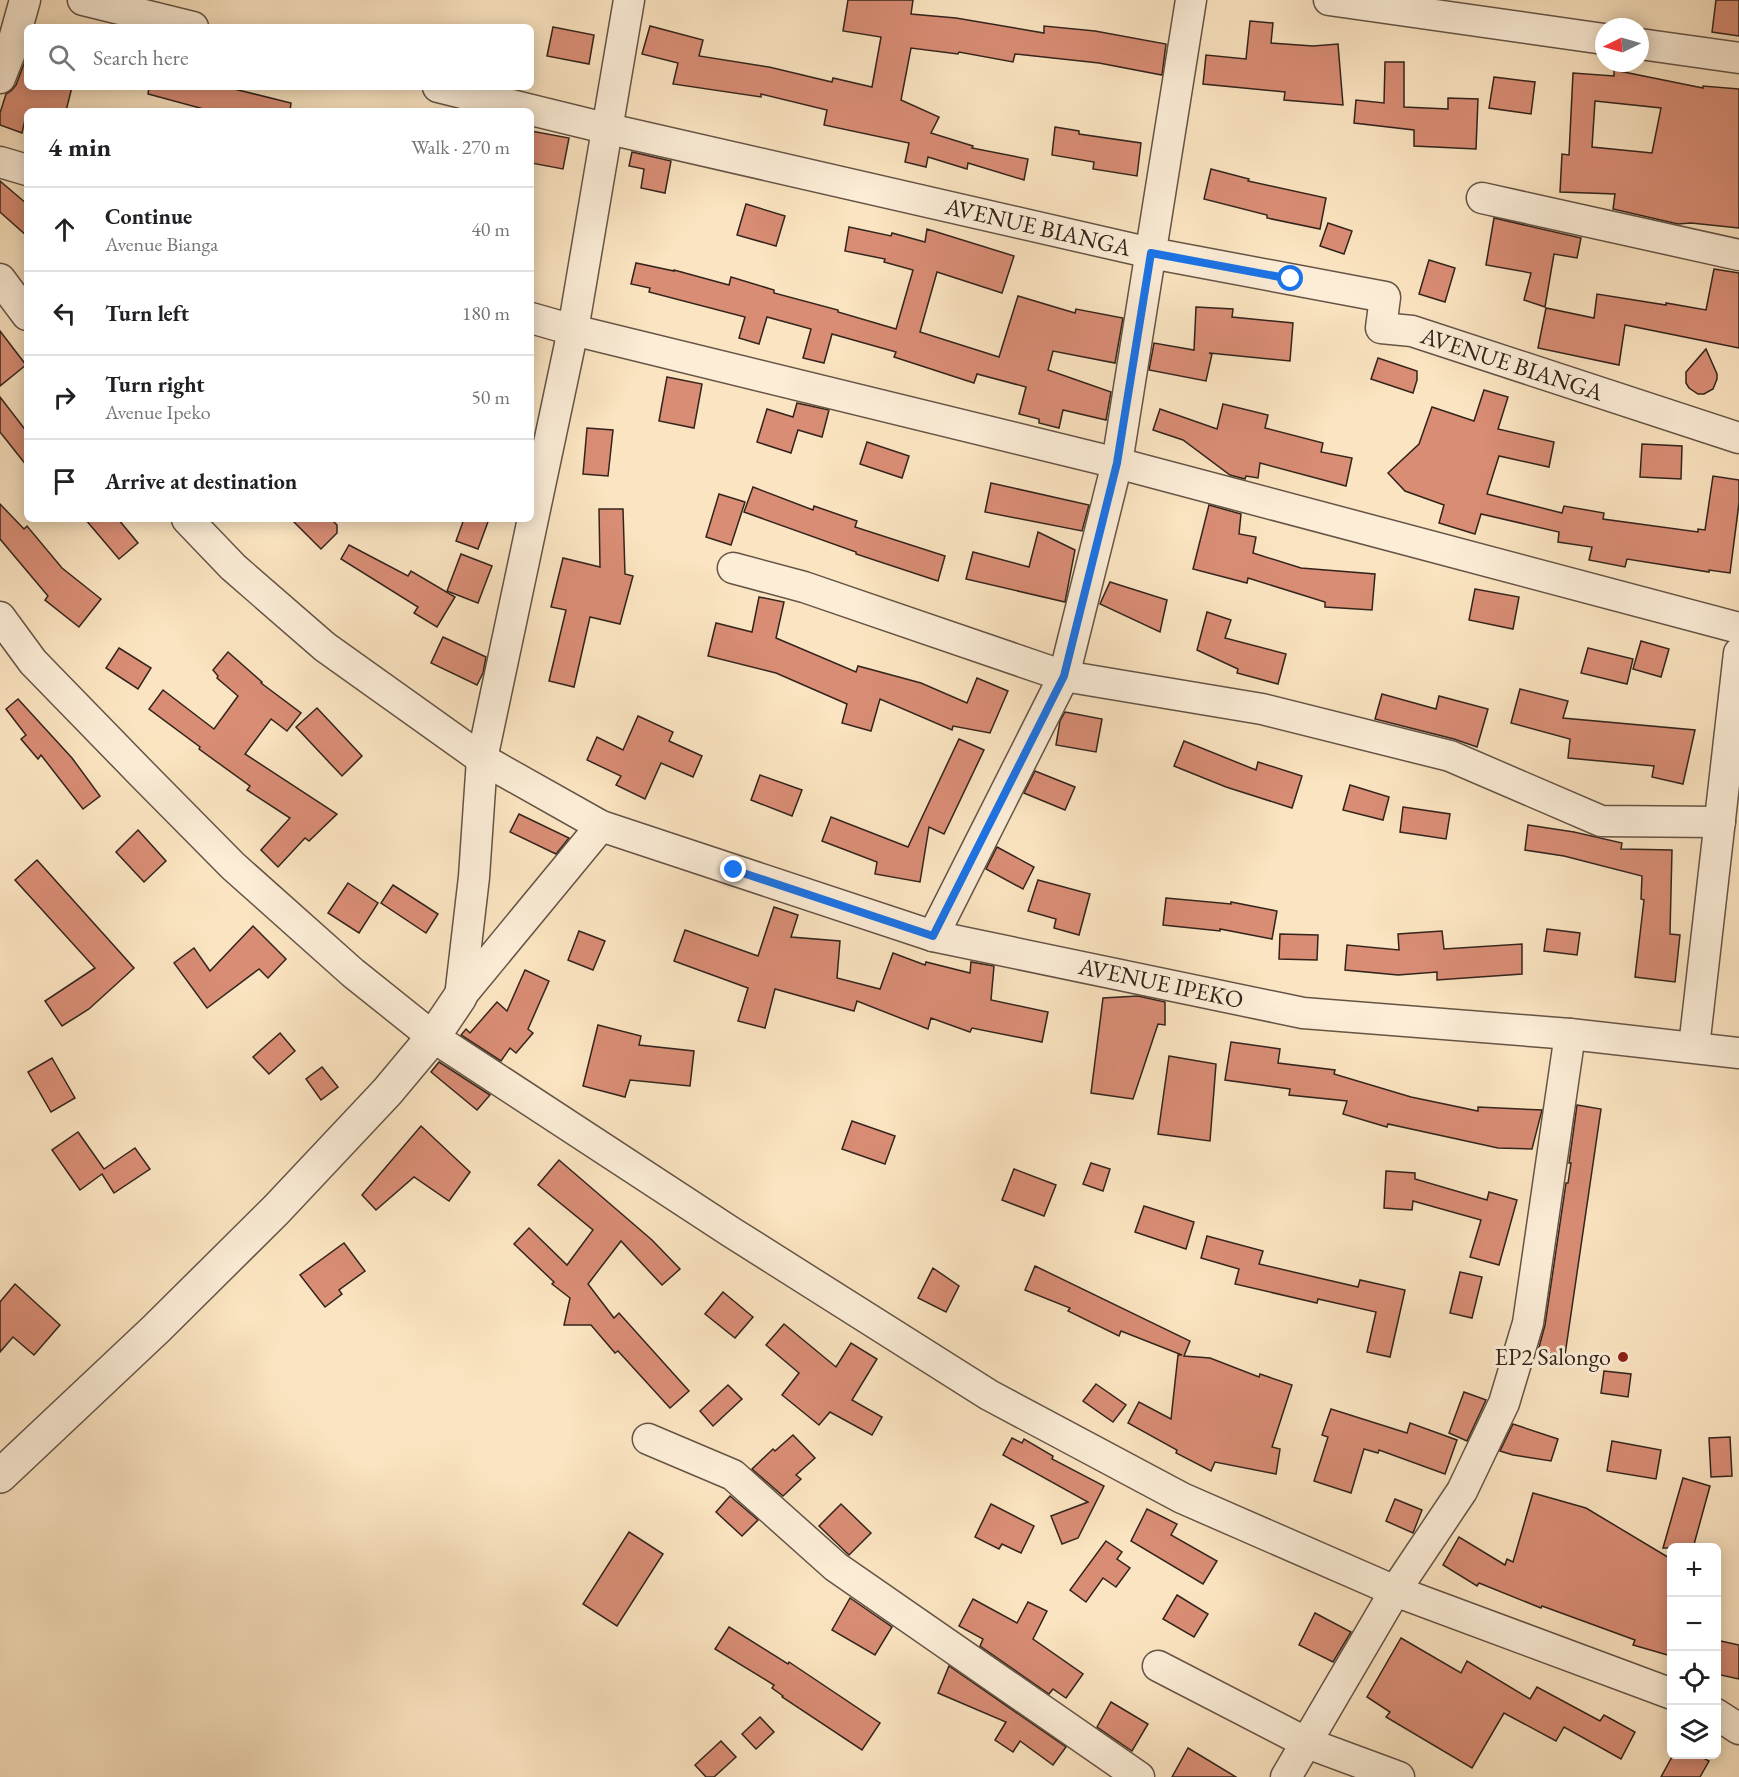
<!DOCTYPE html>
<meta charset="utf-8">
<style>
:root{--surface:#fff;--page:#f2f2f2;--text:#202124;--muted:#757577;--line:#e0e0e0}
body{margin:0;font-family:"EB Garamond",serif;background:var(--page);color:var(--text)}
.controls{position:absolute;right:18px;bottom:18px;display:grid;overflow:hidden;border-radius:9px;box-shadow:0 3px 15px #0003}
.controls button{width:54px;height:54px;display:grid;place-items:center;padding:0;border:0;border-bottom:2px solid var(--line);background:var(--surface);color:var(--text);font:30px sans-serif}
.compass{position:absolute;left:1595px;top:18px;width:54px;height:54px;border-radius:50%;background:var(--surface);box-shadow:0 3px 15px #0003;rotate:265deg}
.stop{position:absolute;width:18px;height:18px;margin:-14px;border:4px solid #1a73e8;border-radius:50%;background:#fff}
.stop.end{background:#1a73e8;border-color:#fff;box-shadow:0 2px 6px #0008}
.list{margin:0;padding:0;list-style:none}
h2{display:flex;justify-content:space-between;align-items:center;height:78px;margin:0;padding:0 24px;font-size:26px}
h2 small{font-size:20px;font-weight:400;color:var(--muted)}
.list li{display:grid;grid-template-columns:39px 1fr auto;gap:18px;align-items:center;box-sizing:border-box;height:84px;padding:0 24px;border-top:2px solid var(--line)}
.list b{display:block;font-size:22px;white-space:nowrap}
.list p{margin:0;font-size:20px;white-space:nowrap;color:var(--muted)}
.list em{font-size:20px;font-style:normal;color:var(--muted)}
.icon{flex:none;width:33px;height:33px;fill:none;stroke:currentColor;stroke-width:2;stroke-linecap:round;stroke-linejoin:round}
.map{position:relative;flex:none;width:1739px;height:1777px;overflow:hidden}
.search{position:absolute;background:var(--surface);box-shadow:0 3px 15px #0003;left:24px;top:24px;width:510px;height:66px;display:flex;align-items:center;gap:15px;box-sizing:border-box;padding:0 21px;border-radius:9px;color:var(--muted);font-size:22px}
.panel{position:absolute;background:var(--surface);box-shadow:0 3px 15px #0003;left:24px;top:108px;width:510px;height:414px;border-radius:9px}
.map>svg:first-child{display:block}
.building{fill:#d98d75;stroke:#33241c;stroke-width:1.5;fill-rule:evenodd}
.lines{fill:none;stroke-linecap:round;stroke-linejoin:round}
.minor-casing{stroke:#655445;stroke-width:33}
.tertiary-casing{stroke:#655445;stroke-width:36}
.minor{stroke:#fcedd7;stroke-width:30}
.tertiary{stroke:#fcedd7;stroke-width:33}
.route{stroke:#1a73e8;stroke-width:8}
.poi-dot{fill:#8f2418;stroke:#fcedd7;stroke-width:2}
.labels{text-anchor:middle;stroke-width:6;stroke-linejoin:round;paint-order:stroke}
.street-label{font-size:24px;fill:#33241c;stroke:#fcedd7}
.poi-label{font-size:24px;fill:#33241c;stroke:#fcedd7;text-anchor:end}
</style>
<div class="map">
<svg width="1739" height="1777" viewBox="0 0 1739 1777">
<rect width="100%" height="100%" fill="#fbe4c1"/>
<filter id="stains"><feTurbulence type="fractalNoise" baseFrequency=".00333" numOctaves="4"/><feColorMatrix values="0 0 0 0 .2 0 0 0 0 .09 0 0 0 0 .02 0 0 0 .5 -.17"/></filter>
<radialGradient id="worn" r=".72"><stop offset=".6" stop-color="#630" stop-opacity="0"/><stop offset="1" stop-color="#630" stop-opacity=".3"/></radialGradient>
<g class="building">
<polygon points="848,0 913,0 911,14 956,18 1044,33 1044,26 1095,31 1166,44 1162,75 1099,63 1015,54 1013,62 959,52 958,54 911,48 901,100 939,117 931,133 973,146 972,148 1028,159 1024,180 968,163 967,169 928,157 926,167 905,162 909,143 824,125 827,110 761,94 761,97 673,84 678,63 642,54 650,26 703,40 699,56 769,67 832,82 833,78 872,87 881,37 843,31"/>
<polygon points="1716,0 1739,0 1739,36 1712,32"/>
<polygon points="1250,21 1273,23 1271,43 1313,46 1338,44 1343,105 1284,100 1285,92 1203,84 1206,55 1246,59"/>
<polygon points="553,27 594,35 589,64 547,56"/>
<polygon points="27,56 27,87 72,87 66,111 27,111 22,133 0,125 0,113 6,94 11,91 16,85"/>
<polygon points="1385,62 1404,62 1404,107 1448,109 1448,98 1478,99 1476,149 1414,146 1414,130 1354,123 1356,100 1384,103"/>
<path d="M1614,70L1703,88V86L1739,89V228L1691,223L1678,224L1613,209L1615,194L1560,192L1562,154L1569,155L1573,73L1614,76ZM1595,101L1661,108L1652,153L1592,147Z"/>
<polygon points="1494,77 1535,82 1531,114 1489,108"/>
<polygon points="149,87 226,87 291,103 290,111 211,111 148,94"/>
<polygon points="1055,127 1079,131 1079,134 1141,143 1137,176 1093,169 1094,162 1052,155"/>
<polygon points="531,131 569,138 563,169 531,163"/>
<polygon points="632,152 671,161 665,193 641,188 644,169 629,166"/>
<polygon points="1211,169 1249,179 1248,181 1326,198 1320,229 1267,218 1267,215 1204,199"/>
<polygon points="0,181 27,204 27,236 0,212"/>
<polygon points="746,204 785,216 776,246 737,235"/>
<polygon points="1494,218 1581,238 1577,258 1554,254 1545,307 1524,300 1531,273 1486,265"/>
<polygon points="1328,223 1352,231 1344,254 1320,246"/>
<polygon points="849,227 891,236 892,233 925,242 927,229 1014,256 1002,293 937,272 920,332 999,357 1018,296 1075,313 1076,309 1123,318 1115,363 1053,351 1048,370 1111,392 1106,420 1063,410 1059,428 1039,423 1039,419 1019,414 1026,387 977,374 974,383 894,357 896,352 832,334 824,363 803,358 811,329 767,317 759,344 739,338 745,317 649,292 650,288 631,284 636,263 674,271 674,270 729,285 731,277 774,290 774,293 838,310 838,312 896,329 913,270 884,262 885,259 845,251"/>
<polygon points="1429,260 1455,268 1445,302 1419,294"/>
<polygon points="1714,269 1739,273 1739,348 1625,325 1619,365 1538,348 1546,308 1594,318 1597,294 1666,305 1666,303 1706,310"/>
<polygon points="1196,307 1233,309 1232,317 1293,323 1290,361 1209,353 1212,354 1206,381 1149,370 1154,343 1194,350"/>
<polygon points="0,331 26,365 0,386"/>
<polygon points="1706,349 1717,374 1717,379 1713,389 1704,394 1698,394 1689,388 1686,383 1686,372"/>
<polygon points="1378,358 1417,371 1417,380 1413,393 1371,379"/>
<polygon points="667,377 702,384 694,428 659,421"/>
<polygon points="1484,390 1508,397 1498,429 1554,442 1549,467 1499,456 1487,494 1562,513 1564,506 1604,513 1603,519 1698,532 1698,529 1705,530 1713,476 1739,480 1739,503 1730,573 1709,570 1709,572 1627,559 1625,567 1589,560 1592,547 1558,542 1559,532 1481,514 1475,534 1439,523 1444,505 1405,491 1388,473 1419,444 1432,407 1474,421"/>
<polygon points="0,397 27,432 27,466 0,432"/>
<polygon points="797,403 829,410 822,437 798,430 791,453 757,442 767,409 793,417"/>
<polygon points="1223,404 1268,415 1265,428 1323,443 1321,452 1352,458 1346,486 1260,463 1258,478 1246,476 1245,479 1230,475 1183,440 1153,430 1160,409 1217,429"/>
<polygon points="587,428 613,430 608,476 583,474"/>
<polygon points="867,442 909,456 902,478 860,464"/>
<polygon points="1642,444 1682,446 1681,479 1640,477"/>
<polygon points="991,483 1089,505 1082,531 985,512"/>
<polygon points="753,487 813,510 814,506 857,521 855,527 945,556 938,581 856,554 856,552 744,512"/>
<polygon points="719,494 745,502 731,545 706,537"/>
<polygon points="0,504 24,529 27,526 62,568 101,599 79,627 45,600 48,596 0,539"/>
<polygon points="1209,505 1241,514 1239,534 1256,537 1253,553 1301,568 1375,574 1372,610 1325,607 1325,602 1248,578 1247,583 1193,569"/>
<polygon points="599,509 623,509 625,574 633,576 620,624 590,617 574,687 549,681 566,610 551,607 563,558 600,567"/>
<polygon points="85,519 118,519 138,543 119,559"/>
<polygon points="291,519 331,519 337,525 337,533 321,549"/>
<polygon points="464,519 489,519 478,549 456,541"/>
<polygon points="1038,532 1075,550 1065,602 966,579 973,552 1029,567"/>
<polygon points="349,545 408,576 411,571 455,597 437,627 414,613 418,607 341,559"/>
<polygon points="461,554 492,566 478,603 447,591"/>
<polygon points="1110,582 1167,600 1160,632 1100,604"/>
<polygon points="1475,589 1519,597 1513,629 1469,620"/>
<polygon points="759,597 784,602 776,638 856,672 858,666 921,683 967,703 977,678 1008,691 990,733 953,726 952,730 880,699 871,731 842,723 847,704 776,673 708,656 716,623 752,632"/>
<polygon points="1207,612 1231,620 1225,638 1286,654 1278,684 1237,673 1238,669 1197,650"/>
<polygon points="443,637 486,657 483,673 477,685 431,663"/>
<polygon points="1641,641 1669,649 1661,677 1633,669"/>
<polygon points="119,648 151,668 138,689 106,668"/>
<polygon points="1588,648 1633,659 1627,684 1581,673"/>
<polygon points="228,652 262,682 261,683 301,713 287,731 271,719 245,754 337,814 309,841 305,838 278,867 261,850 290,818 247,790 250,786 199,749 200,747 149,709 163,690 214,729 238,696 217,678 218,676 213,670"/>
<polygon points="1520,689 1568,701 1563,718 1695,730 1683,784 1652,777 1654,766 1568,758 1570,739 1511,723"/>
<polygon points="1382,694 1436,709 1439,696 1488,709 1477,747 1454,739 1375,719"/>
<polygon points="18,699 72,758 100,796 83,809 41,755 38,759 21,739 26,735 6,709"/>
<polygon points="317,708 362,756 342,776 296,727"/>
<polygon points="1065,712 1102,719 1096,752 1056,745 1060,721"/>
<polygon points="638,716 673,732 669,741 702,756 693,777 661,763 645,799 616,785 621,776 587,760 597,737 623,750"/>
<polygon points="959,739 984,750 944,834 929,827 920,882 875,874 877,862 822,841 831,817 908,847"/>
<polygon points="1184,741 1256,770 1258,762 1302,776 1292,808 1226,787 1174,766"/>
<polygon points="1035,771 1075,787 1065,810 1024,793"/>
<polygon points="760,775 802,790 792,816 751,800"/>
<polygon points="1350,785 1389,797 1383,820 1343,810"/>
<polygon points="1403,807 1450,814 1446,839 1400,832"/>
<polygon points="519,814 569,838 556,854 510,832"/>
<polygon points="1528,825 1574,832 1622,843 1621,849 1672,850 1670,934 1680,935 1675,982 1635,977 1644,900 1641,899 1642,876 1564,856 1525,850"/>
<polygon points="138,830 166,861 144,882 116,852"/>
<polygon points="997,847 1034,867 1023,889 986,869"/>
<polygon points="37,860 134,968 89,1009 62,1026 45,1001 95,968 15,880"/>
<polygon points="1038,880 1090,894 1079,935 1054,928 1056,919 1028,911"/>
<polygon points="348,883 378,903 359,933 328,913"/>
<polygon points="393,885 438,914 426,933 381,903"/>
<polygon points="1166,898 1231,904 1231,902 1277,911 1272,939 1220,929 1220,931 1163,925"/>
<polygon points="774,907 798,915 791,937 840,941 837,978 880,989 893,953 925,965 926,962 970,973 971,962 994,966 991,1000 1048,1012 1042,1042 972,1028 970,1032 931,1018 928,1029 857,1001 854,1011 775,989 765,1028 738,1021 748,988 674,961 685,930 758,956"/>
<polygon points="253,926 286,959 268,978 259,969 207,1008 174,963 194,948 210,971"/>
<polygon points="1547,929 1580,933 1577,955 1544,951"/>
<polygon points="579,931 605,941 593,970 568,960"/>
<polygon points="1442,931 1444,949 1522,944 1522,974 1437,980 1437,972 1398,975 1345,970 1347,945 1399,950 1398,934"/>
<polygon points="1280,934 1318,935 1317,960 1279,959"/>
<polygon points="525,970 549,981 528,1029 533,1033 516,1053 510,1048 501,1061 461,1035 466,1029 470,1033 497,1002 507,1011"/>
<polygon points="1138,996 1165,1002 1165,1025 1158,1024 1133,1099 1091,1093 1103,998"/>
<polygon points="598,1025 641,1036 639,1045 694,1051 690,1086 630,1080 625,1097 583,1086"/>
<polygon points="280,1033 295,1051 269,1074 253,1057"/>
<polygon points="1231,1042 1280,1049 1278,1063 1335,1070 1334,1074 1411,1097 1478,1111 1478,1107 1542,1110 1532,1149 1498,1148 1388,1124 1387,1127 1343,1114 1347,1101 1289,1095 1290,1089 1225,1080"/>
<polygon points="1169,1056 1216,1064 1210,1141 1158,1134"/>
<polygon points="52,1058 75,1098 51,1112 28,1072"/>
<polygon points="439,1062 490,1095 477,1110 431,1072"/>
<polygon points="322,1067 338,1087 321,1100 306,1079"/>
<polygon points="1577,1105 1601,1109 1565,1355 1538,1351 1545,1325 1566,1183 1568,1183 1571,1163 1569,1163"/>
<polygon points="852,1121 895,1136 885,1164 842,1149"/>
<polygon points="421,1126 470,1172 449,1201 414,1177 376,1210 362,1195"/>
<polygon points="78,1132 104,1169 135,1148 150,1169 114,1193 102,1174 80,1190 52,1150"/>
<polygon points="559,1160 652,1240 680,1269 662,1285 621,1241 588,1284 614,1318 619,1313 689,1391 670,1408 618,1351 615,1353 591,1325 564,1325 570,1298 552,1284 554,1282 514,1244 529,1228 567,1265 593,1230 538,1185"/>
<polygon points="1091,1163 1110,1169 1103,1191 1083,1184"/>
<polygon points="1014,1169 1056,1185 1044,1216 1002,1200"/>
<polygon points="1386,1171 1415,1173 1415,1179 1487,1200 1489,1192 1517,1200 1499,1265 1470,1257 1481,1220 1413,1201 1412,1210 1384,1208"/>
<polygon points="1144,1206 1194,1222 1186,1249 1135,1232"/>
<polygon points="1207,1236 1263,1251 1259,1264 1358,1287 1360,1280 1405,1290 1390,1357 1367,1352 1376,1312 1318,1299 1317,1303 1235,1284 1239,1269 1201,1258"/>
<polygon points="344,1243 365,1271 339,1290 342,1294 325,1307 300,1275"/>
<polygon points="1035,1266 1190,1341 1184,1356 1210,1358 1259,1377 1260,1374 1292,1385 1272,1447 1280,1449 1276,1474 1215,1462 1211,1471 1176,1453 1177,1450 1128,1423 1139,1402 1171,1419 1178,1355 1182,1355 1121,1331 1119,1336 1068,1311 1070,1308 1025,1290"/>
<polygon points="933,1268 959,1286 946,1312 918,1298"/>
<polygon points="1460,1272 1482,1277 1472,1318 1450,1313"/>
<polygon points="15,1284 60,1325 34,1355 13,1337 0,1352 0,1302"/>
<polygon points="723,1292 753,1317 735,1338 705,1314"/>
<polygon points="784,1324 836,1367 851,1343 877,1359 852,1400 882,1417 872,1435 830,1412 819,1425 782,1395 799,1373 766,1345"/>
<polygon points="1604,1371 1631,1374 1628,1397 1601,1393"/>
<polygon points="1096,1384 1126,1405 1113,1422 1083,1401"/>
<polygon points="728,1385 742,1399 713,1426 700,1411"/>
<polygon points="1464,1392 1486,1400 1467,1441 1449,1433"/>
<polygon points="1331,1409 1407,1433 1410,1423 1457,1440 1445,1474 1379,1450 1378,1453 1364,1449 1351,1493 1314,1481 1328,1437 1322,1435"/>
<polygon points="1513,1424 1558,1439 1551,1461 1513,1455 1500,1451"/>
<polygon points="793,1435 815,1458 796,1475 801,1479 783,1496 752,1469 773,1449 775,1451"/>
<polygon points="1730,1437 1732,1476 1711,1477 1709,1438"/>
<polygon points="1012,1438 1022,1443 1024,1439 1053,1456 1052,1459 1104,1486 1078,1538 1062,1544 1051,1516 1088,1502 1003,1455"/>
<polygon points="1612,1441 1661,1450 1656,1479 1607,1471"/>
<polygon points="1683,1478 1710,1486 1693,1548 1663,1548"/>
<polygon points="1533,1493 1586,1508 1671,1559 1671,1656 1633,1645 1635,1640 1542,1606 1541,1608 1479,1583 1477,1586 1443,1565 1459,1537 1505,1565 1507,1559 1513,1562"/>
<polygon points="730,1496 758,1520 742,1536 716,1512"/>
<polygon points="1395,1499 1422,1510 1413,1533 1386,1521"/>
<polygon points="841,1504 871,1533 849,1555 819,1526"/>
<polygon points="991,1504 1034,1526 1021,1553 1002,1544 999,1549 975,1537"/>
<polygon points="1147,1509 1177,1524 1171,1535 1217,1561 1203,1584 1131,1541"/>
<polygon points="629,1532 663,1554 617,1626 583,1604"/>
<polygon points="1106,1541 1122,1552 1117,1559 1130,1568 1116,1587 1103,1578 1086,1602 1070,1590"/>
<polygon points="1177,1595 1208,1614 1194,1637 1163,1619"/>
<polygon points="850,1598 892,1627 875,1655 832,1630"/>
<polygon points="973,1599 1017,1623 1028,1602 1047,1611 1033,1639 1083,1674 1066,1698 1053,1689 1049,1694 980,1646 983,1639 959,1626"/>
<polygon points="1315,1613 1351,1632 1333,1662 1299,1645"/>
<polygon points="729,1627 788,1664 789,1662 880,1723 862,1750 782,1697 783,1696 772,1688 774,1685 715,1649"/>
<polygon points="1401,1638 1461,1673 1467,1661 1530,1699 1537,1687 1600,1721 1604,1715 1635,1732 1621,1759 1564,1727 1556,1741 1504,1713 1472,1768 1386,1717 1390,1712 1367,1697"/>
<polygon points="1716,1640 1739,1645 1739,1679 1716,1674"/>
<polygon points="949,1666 1066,1747 1053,1765 1020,1741 1013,1752 995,1740 1006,1722 938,1693"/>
<polygon points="1111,1702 1148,1724 1132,1751 1097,1727"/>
<polygon points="760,1717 774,1732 756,1749 742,1734"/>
<polygon points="721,1741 736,1757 714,1777 706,1777 695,1765"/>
<polygon points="1188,1748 1236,1777 1172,1777"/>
<polygon points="1673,1755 1698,1755 1709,1761 1700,1777 1661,1777"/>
</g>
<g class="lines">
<g class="minor-casing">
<g id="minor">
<polyline points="83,0 193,27"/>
<polyline points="1329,0 1604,39"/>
<polyline points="1640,44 1739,58"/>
<polyline points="0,78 11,50 25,0"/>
<polyline points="438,87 609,129 1151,253 1385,297 1381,328 1412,331 1739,438"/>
<polyline points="0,162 27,170"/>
<polyline points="1482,198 1739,255"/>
<polyline points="0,279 27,315"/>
<polyline points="531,318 573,330 1117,463 1739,628"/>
<polyline points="187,519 233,567 325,647 482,759 601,826 933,936 1303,1013 1570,1034 1739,1053"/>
<polyline points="733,568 804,587 1064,676 1262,709 1450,756 1601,821 1720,822"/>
<polyline points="0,617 33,662 143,775 233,866 353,973 433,1037 731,1232 989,1395 1182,1498 1395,1591 1672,1694"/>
<polyline points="933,936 1064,676 1117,463 1191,0"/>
<polyline points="460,997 474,877 482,759 573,330 629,0"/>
<polyline points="460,997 601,826"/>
<polyline points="1694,1047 1739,653"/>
<polyline points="648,1439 733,1475 836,1567 1139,1777"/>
<polyline points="1158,1666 1307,1743 1399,1777"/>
<polyline points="1716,1714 1739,1729"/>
<polyline points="1286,1777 1395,1591 1462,1491 1504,1403 1528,1323 1570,1034"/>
</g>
</g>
<g class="tertiary-casing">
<polyline id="tertiary" points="0,1476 156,1329 276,1210 387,1092 433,1037 460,997"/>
</g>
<use href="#minor" class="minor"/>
<use href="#tertiary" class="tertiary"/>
</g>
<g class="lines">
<polyline class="route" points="734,870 933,936 1064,676 1117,463 1151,253 1291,279"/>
</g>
<circle class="poi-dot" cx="1623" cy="1357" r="6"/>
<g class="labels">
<g class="street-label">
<text transform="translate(1038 227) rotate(13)" y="8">AVENUE BIANGA</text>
<text transform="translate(1512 364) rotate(18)" y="8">AVENUE BIANGA</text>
<text transform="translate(1161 983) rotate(12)" y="8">AVENUE IPEKO</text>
</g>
<g class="poi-label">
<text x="1611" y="1365">EP2 Salongo</text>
</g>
</g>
<rect width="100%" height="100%" filter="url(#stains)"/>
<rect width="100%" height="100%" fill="url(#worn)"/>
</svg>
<div class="controls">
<button>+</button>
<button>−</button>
<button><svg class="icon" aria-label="locate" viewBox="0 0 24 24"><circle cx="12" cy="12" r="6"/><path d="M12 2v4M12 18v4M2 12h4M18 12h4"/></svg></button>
<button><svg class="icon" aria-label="layers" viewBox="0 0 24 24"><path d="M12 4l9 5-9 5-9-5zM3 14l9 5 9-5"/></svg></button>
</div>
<svg class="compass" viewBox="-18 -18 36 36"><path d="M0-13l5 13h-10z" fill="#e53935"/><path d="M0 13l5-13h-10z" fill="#757577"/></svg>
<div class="stop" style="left:1291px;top:279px"></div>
<div class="stop end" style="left:734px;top:870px"></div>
<div class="search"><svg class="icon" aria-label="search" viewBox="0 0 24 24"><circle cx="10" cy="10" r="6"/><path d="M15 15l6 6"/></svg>Search here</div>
<section class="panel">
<h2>4 min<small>Walk · 270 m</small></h2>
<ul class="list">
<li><svg class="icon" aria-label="ahead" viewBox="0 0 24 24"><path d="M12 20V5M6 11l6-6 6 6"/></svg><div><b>Continue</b><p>Avenue Bianga</p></div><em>40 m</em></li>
<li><svg class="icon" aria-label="left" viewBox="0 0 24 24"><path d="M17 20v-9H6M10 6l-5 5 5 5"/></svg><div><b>Turn left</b></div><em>180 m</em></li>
<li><svg class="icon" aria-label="right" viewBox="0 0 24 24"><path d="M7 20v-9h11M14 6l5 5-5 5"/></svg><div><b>Turn right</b><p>Avenue Ipeko</p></div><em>50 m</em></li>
<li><svg class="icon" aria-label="arrive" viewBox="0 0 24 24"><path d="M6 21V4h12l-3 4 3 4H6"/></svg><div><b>Arrive at destination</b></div></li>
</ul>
</section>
</div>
